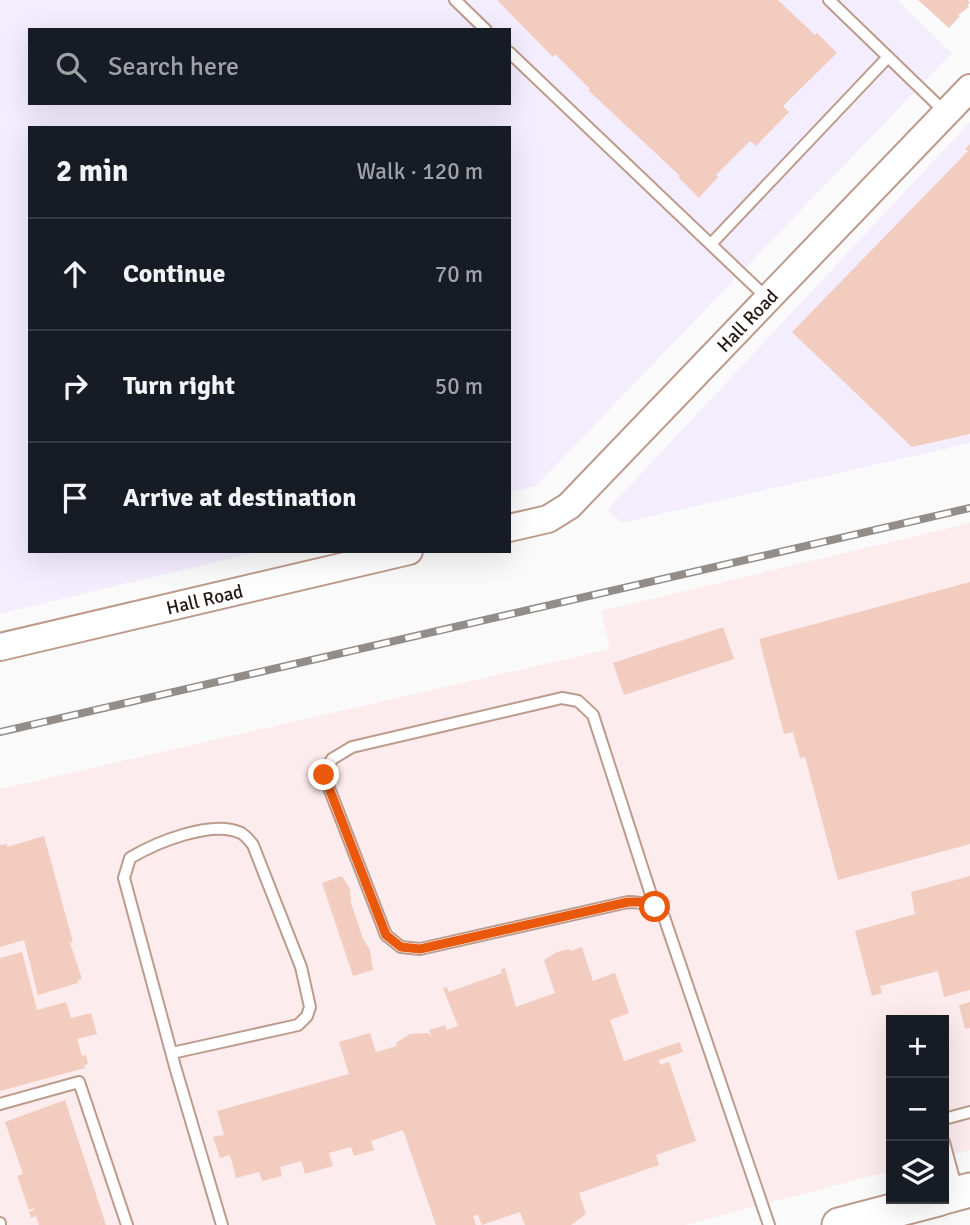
<!DOCTYPE html>
<meta charset="utf-8">
<style>
:root{--surface:#171b24;--page:#20242c;--text:#f1f3f6;--muted:#9ea1a6;--line:#363941}
body{margin:0;font-family:Signika,sans-serif;background:var(--page);color:var(--text)}
.controls{position:absolute;right:21px;bottom:21px;display:grid;overflow:hidden;border-radius:0px;box-shadow:0 7px 28px #0002}
.controls button{width:63px;height:63px;display:grid;place-items:center;padding:0;border:0;border-bottom:2px solid var(--line);background:var(--surface);color:var(--text);font:35px sans-serif}
.stop{position:absolute;width:21px;height:21px;margin:-16px;border:5px solid #ea580c;border-radius:50%;background:#fff}
.stop.end{background:#ea580c;border-color:#fff;box-shadow:0 2px 7px #0008}
.list{margin:0;padding:0;list-style:none}
h2{display:flex;justify-content:space-between;align-items:center;height:91px;margin:0;padding:0 28px;font-size:30px}
h2 small{font-size:23px;font-weight:400;color:var(--muted)}
.list li{display:grid;grid-template-columns:46px 1fr auto;gap:21px;align-items:center;box-sizing:border-box;height:112px;padding:0 28px;border-top:2px solid var(--line)}
.list b{display:block;font-size:26px;white-space:nowrap}
.list em{font-size:23px;font-style:normal;color:var(--muted)}
.icon{flex:none;width:38px;height:38px;fill:none;stroke:currentColor;stroke-width:2;stroke-linecap:round;stroke-linejoin:round}
.map{position:relative;flex:none;width:970px;height:1225px;overflow:hidden}
.search{position:absolute;background:var(--surface);box-shadow:0 7px 28px #0002;left:28px;top:28px;width:483px;height:77px;display:flex;align-items:center;gap:18px;box-sizing:border-box;padding:0 24px;border-radius:0px;color:var(--muted);font-size:26px}
.panel{position:absolute;background:var(--surface);box-shadow:0 7px 28px #0002;left:28px;top:126px;width:483px;height:427px;border-radius:0px}
.map>svg:first-child{display:block}
.commercial{fill:#fcecee}
.industrial{fill:#f4edfe;fill-rule:evenodd}
.building{fill:#f2ccbe}
.lines{fill:none;stroke-linecap:round;stroke-linejoin:round}
.service-casing{stroke:#bd9b8c;stroke-width:14}
.tertiary-casing{stroke:#bd9b8c;stroke-width:30}
.primary-casing{stroke:#bd9b8c;stroke-width:37}
.service{stroke:#fff;stroke-width:10}
.tertiary{stroke:#fff;stroke-width:26}
.primary{stroke:#fff;stroke-width:33}
.rail-casing{stroke:#938d8a;stroke-width:8}
.rail{stroke:#fff;stroke-width:5;stroke-dasharray:16;stroke-linecap:butt}
.route{stroke:#ea580c;stroke-width:9}
.labels{text-anchor:middle;stroke-width:6;stroke-linejoin:round;paint-order:stroke}
.street-label{font-size:19px;fill:#251813;stroke:#fff}
</style>
<div class="map">
<svg width="970" height="1225" viewBox="0 0 970 1225">
<rect width="100%" height="100%" fill="#fafafa"/>
<polygon class="commercial" points="970,523 970,1150 944,1157 944,1020 891,1020 891,1171 685,1225 0,1225 0,789 610,649 601,611"/>
<g class="industrial">
<path d="M0,0H897L952,53L536,486L509,492V128H30V551H261L0,614ZM30,30H509V103H30Z"/>
<polygon points="970,122 970,443 622,523 607,510"/>
</g>
<g class="building">
<polygon points="497,0 778,0 815,35 817,33 837,53 783,106 789,112 756,146 750,141 716,175 718,177 699,198 678,177 680,176 588,90 590,89 555,54 553,57"/>
<polygon points="918,0 968,0 970,3 967,5 969,7 958,15 960,16 949,28"/>
<polygon points="970,144 970,434 912,447 792,332 968,151 965,149"/>
<polygon points="970,582 970,844 838,880 805,757 800,758 793,732 784,734 759,639"/>
<polygon points="723,627 734,659 624,695 613,663"/>
<polygon points="44,836 73,942 70,943 82,979 78,980 78,983 38,995 24,940 0,947 0,845 7,844 7,847"/>
<polygon points="342,876 350,889 351,903 363,939 370,950 373,970 353,976 322,883"/>
<polygon points="970,876 970,990 944,997 938,971 880,986 882,993 872,996 855,931 915,914 911,892"/>
<polygon points="582,947 593,981 615,973 629,1013 610,1020 624,1061 680,1042 683,1052 659,1060 660,1065 669,1062 696,1141 656,1155 659,1165 579,1193 586,1214 571,1225 525,1225 520,1212 482,1225 478,1215 473,1216 476,1225 436,1225 403,1130 371,1141 374,1150 354,1156 351,1147 329,1153 333,1166 305,1174 301,1161 280,1167 282,1176 262,1181 259,1172 236,1178 230,1155 220,1158 213,1137 224,1135 217,1111 349,1074 339,1042 370,1033 376,1052 397,1046 396,1043 410,1034 428,1033 432,1037 429,1030 445,1025 447,1030 458,1026 443,988 447,987 449,992 502,973 501,969 505,968 516,1007 555,993 544,960 557,952 570,949 571,951"/>
<polygon points="22,952 37,1010 66,1002 71,1018 91,1013 97,1034 77,1039 82,1056 86,1055 88,1064 84,1065 85,1068 0,1091 0,958"/>
<polygon points="970,1002 970,1028 965,1029 959,1005"/>
<polygon points="65,1100 106,1225 39,1225 36,1216 31,1218 29,1212 34,1210 34,1208 29,1210 17,1176 23,1174 5,1122"/>
</g>
<g class="lines">
<g class="service-casing">
<g id="service">
<polyline points="455,0 486,30"/>
<polyline points="829,0 946,113"/>
<polyline points="509,52 768,299"/>
<polyline points="711,244 888,57"/>
<path d="M655,907L593,715L578,701L562,698L352,747L332,759L324,775L386,935L401,947L420,949L628,902C644,902 653,905 664,917L769,1225"/>
<path d="M172,1053L298,1025L307,1016L310,1007L301,967L253,845C250,841 246,836 241,833C212,819 155,843 130,858L124,878L176,1070L222,1225"/>
<polyline points="0,1104 79,1082 127,1225"/>
<polyline points="944,1119 970,1112"/>
<polyline points="944,1142 957,1190"/>
<polyline points="0,1223 0,1225"/>
</g>
</g>
<g class="tertiary-casing">
<g id="tertiary">
<path id="s1" d="M509,528L548,519L569,506L970,88"/>
<path id="s2" d="M0,647L409,551"/>
</g>
</g>
<g class="primary-casing">
<g id="primary">
<polyline points="944,1197 970,1190"/>
<polyline points="839,1225 938,1199"/>
</g>
</g>
<use href="#service" class="service"/>
<use href="#tertiary" class="tertiary"/>
<use href="#primary" class="primary"/>
<g class="rail-casing">
<polyline id="rail" points="0,732 970,508"/>
</g>
<use href="#rail" class="rail"/>
</g>
<g class="lines">
<polyline class="route" points="324,775 386,935 401,947 420,949 628,902 644,902 655,907"/>
</g>
<g class="labels">
<g class="street-label">
<text dy="7" stroke="none"><textPath href="#s1" startOffset="322">Hall Road</textPath></text>
<text dy="7" stroke="none"><textPath href="#s2" startOffset="210">Hall Road</textPath></text>
</g>
</g>
</svg>
<div class="controls">
<button>+</button>
<button>−</button>
<button><svg class="icon" aria-label="layers" viewBox="0 0 24 24"><path d="M12 4l9 5-9 5-9-5zM3 14l9 5 9-5"/></svg></button>
</div>
<div class="stop" style="left:655px;top:907px"></div>
<div class="stop end" style="left:324px;top:775px"></div>
<div class="search"><svg class="icon" aria-label="search" viewBox="0 0 24 24"><circle cx="10" cy="10" r="6"/><path d="M15 15l6 6"/></svg>Search here</div>
<section class="panel">
<h2>2 min<small>Walk · 120 m</small></h2>
<ul class="list">
<li><svg class="icon" aria-label="ahead" viewBox="0 0 24 24"><path d="M12 20V5M6 11l6-6 6 6"/></svg><div><b>Continue</b></div><em>70 m</em></li>
<li><svg class="icon" aria-label="right" viewBox="0 0 24 24"><path d="M7 20v-9h11M14 6l5 5-5 5"/></svg><div><b>Turn right</b></div><em>50 m</em></li>
<li><svg class="icon" aria-label="arrive" viewBox="0 0 24 24"><path d="M6 21V4h12l-3 4 3 4H6"/></svg><div><b>Arrive at destination</b></div></li>
</ul>
</section>
</div>
